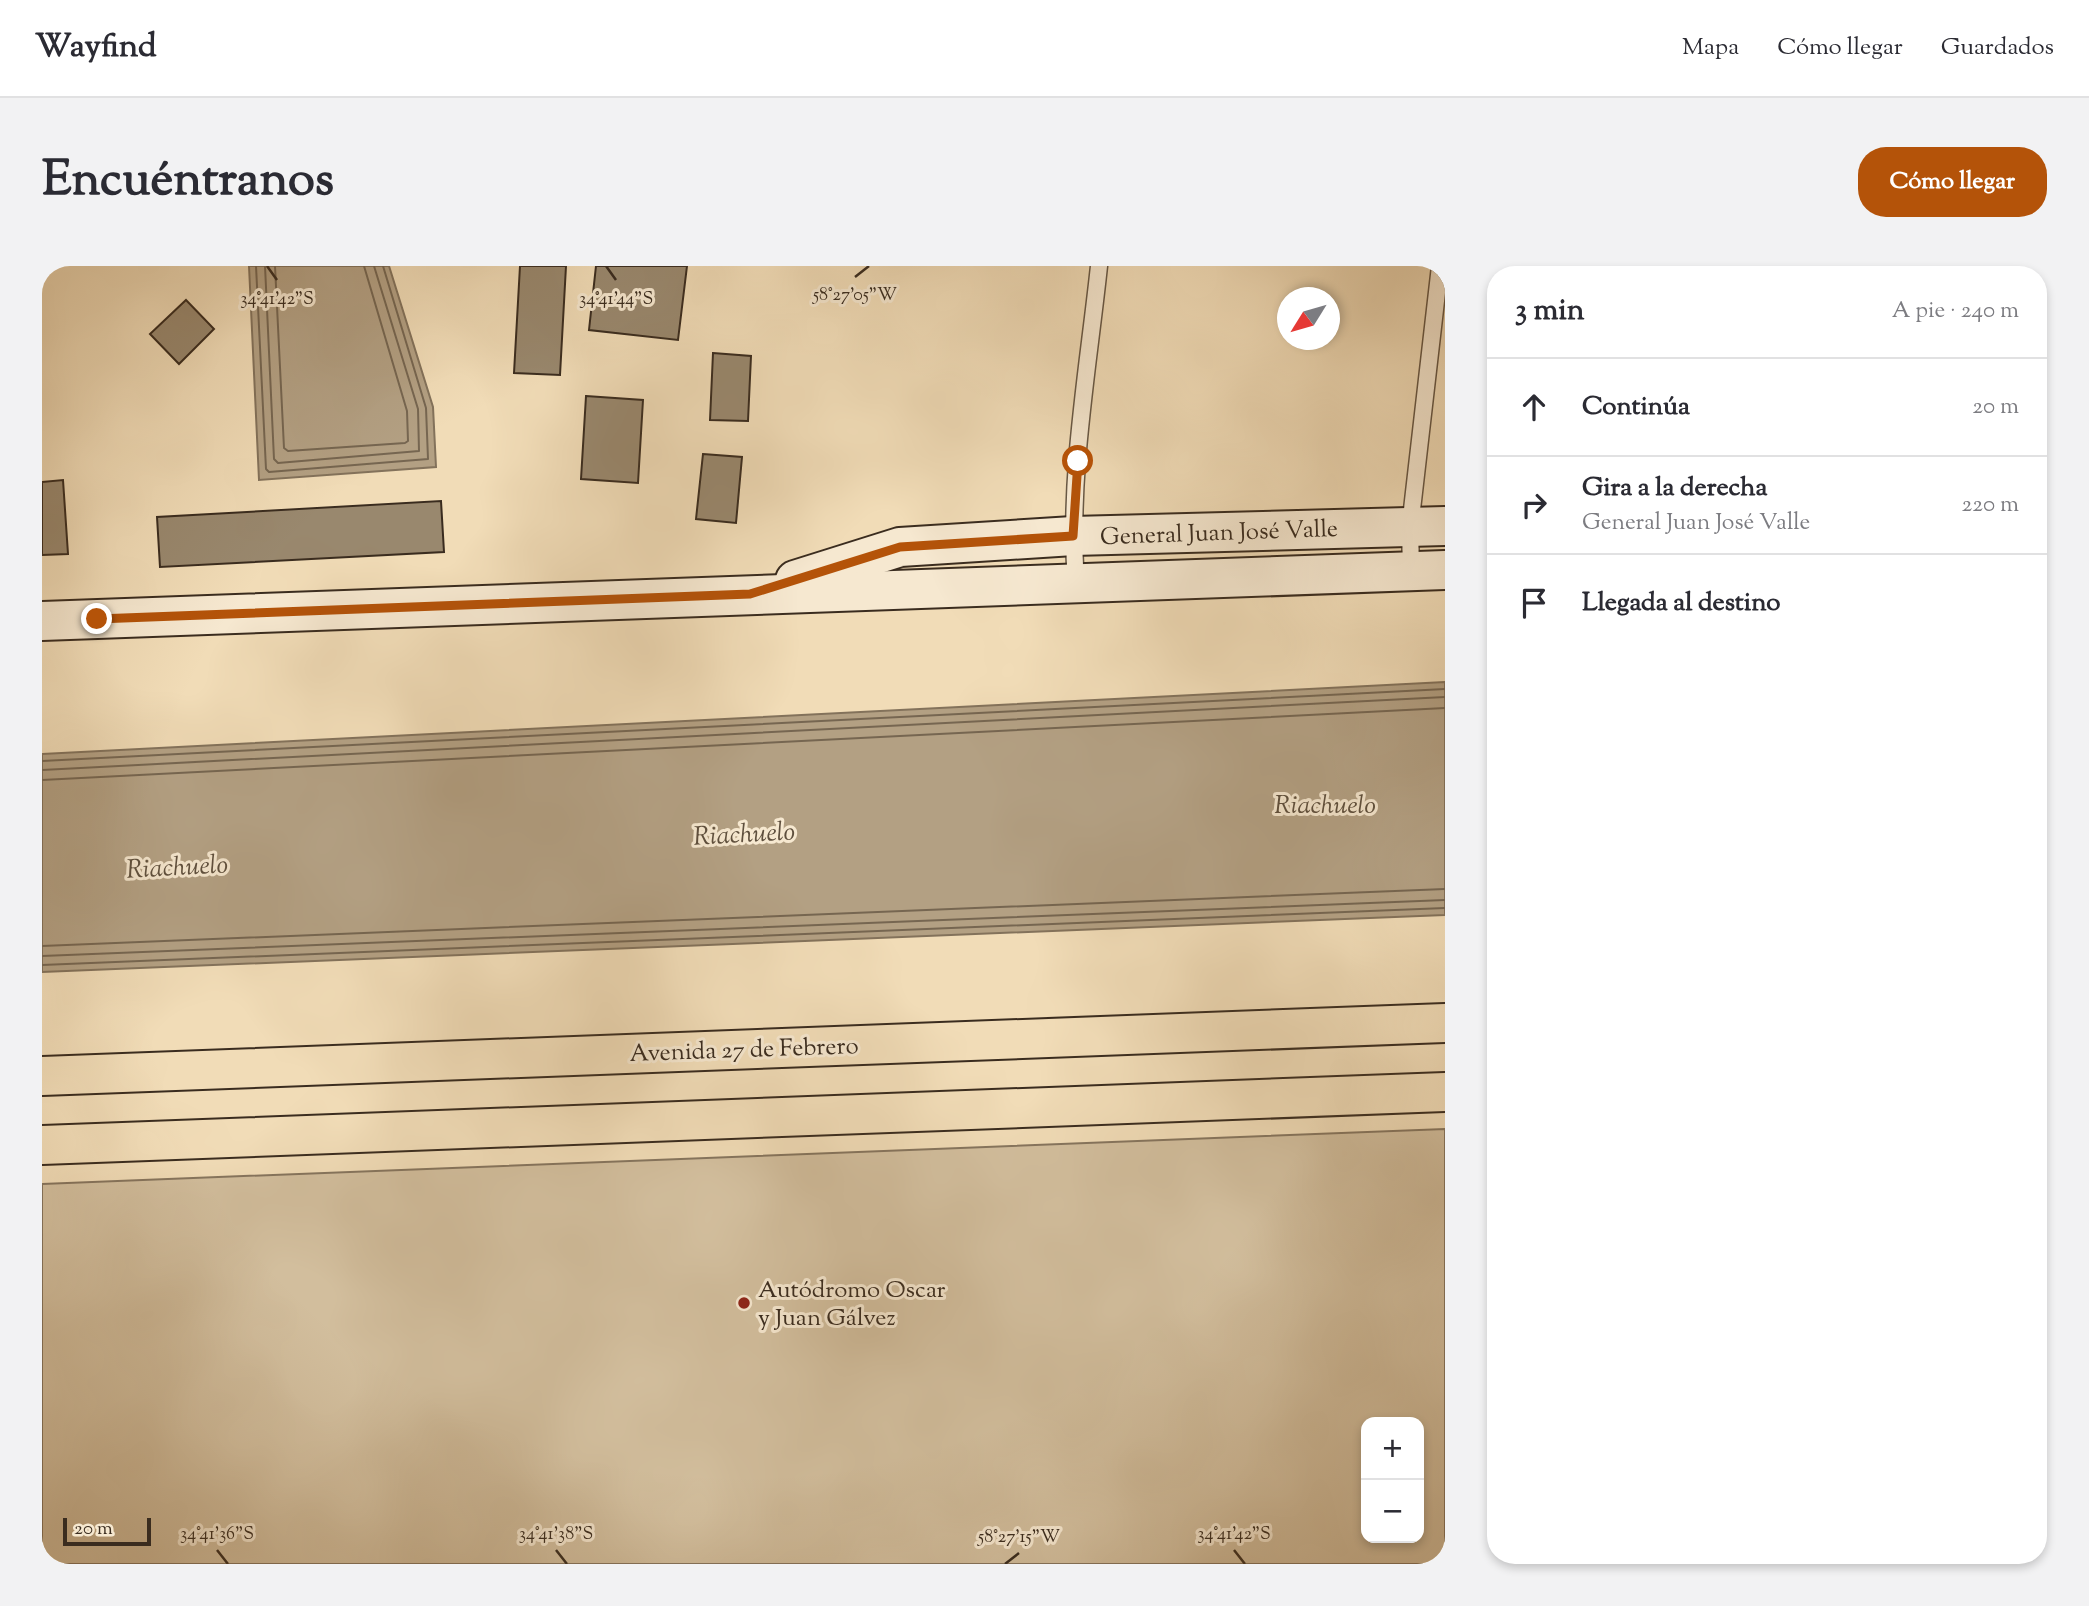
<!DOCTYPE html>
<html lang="es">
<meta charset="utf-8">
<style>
:root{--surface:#fff;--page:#f2f2f3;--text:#2b2b33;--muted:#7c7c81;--line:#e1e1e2;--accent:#b45309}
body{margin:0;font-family:"Sorts Mill Goudy",serif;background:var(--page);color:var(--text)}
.controls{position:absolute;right:21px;bottom:21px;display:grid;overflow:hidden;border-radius:14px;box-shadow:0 4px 10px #0003}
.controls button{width:63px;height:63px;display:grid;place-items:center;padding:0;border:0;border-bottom:2px solid var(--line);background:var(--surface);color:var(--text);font:35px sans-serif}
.compass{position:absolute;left:1235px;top:21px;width:63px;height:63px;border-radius:50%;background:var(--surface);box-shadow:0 4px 10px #0003;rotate:233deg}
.scale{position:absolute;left:21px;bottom:18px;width:88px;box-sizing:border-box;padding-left:7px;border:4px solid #3a2c1f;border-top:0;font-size:19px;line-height:24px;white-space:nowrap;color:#3a2c1f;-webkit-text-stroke:5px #f6e8d0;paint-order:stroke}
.stop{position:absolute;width:21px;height:21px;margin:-16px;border:5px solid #b45309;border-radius:50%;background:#fff}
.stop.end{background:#b45309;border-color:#fff;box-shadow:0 2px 7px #0008}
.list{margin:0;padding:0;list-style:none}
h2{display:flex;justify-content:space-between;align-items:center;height:91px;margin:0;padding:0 28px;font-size:30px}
h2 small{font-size:23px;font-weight:400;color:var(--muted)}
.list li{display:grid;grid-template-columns:46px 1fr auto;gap:21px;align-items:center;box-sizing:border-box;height:98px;padding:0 28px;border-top:2px solid var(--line)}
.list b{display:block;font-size:26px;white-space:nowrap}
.list p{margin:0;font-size:23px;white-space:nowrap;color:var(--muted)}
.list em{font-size:23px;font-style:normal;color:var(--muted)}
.icon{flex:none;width:38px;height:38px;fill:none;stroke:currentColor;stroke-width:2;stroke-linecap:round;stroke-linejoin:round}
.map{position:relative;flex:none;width:1403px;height:1298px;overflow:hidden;border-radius:28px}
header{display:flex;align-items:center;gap:42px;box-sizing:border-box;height:98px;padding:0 35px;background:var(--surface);border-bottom:2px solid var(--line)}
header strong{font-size:33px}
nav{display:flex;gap:38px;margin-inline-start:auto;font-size:24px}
.intro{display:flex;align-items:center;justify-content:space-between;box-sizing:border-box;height:168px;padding:0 42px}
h1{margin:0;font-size:49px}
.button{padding:18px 32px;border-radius:28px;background:var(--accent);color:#fff;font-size:24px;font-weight:700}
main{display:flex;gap:42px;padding:0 42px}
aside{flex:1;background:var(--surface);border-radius:28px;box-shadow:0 4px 10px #0003}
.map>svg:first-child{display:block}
.green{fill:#d2be9d;stroke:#86755e;stroke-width:2;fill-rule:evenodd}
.water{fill:#b3a083;stroke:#83725b;stroke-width:2}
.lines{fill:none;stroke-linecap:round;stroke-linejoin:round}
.shore{stroke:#766651;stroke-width:2}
.building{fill:#99886e;stroke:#3a2c1f;stroke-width:2}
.service-casing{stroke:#685845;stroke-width:19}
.secondary-casing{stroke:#3a2c1f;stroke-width:42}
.primary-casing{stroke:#3a2c1f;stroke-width:42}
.service{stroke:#f6e8d0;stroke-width:16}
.secondary{stroke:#f6e8d0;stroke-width:38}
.primary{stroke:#f1dcb7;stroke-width:38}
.route{stroke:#b45309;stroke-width:9}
.ticks{fill:none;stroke:#3a2c1f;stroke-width:2.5}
.poi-dot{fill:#8f2418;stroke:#f6e8d0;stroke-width:2.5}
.labels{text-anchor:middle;stroke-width:6;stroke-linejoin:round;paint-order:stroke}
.street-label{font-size:24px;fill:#3a2c1f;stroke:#f6e8d0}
.poi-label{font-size:24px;fill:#3a2c1f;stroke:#f6e8d0;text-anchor:start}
.water-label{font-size:26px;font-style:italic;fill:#5e4f3d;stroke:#f6e8d0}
.ticks-label{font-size:18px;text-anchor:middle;fill:#3a2c1f;stroke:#f6e8d0;stroke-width:6;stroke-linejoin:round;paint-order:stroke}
</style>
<header>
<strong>Wayfind</strong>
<nav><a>Mapa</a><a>Cómo llegar</a><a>Guardados</a></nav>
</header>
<div class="intro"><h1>Encuéntranos</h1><a class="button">Cómo llegar</a></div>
<main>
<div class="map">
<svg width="1403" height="1298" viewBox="0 0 1403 1298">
<rect width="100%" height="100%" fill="#f1dcb7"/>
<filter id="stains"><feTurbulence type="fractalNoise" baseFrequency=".00286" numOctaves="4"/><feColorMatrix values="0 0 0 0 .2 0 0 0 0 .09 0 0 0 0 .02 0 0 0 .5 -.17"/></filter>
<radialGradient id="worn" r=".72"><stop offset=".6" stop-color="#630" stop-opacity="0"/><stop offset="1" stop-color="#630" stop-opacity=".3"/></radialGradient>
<path class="green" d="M1403,863V1298H0V918ZM1324,1156H1377V1272H1324Z"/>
<g class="water">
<polygon points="207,0 347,0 391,141 394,201 217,214"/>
<polygon points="1403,416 1403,649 0,706 0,488"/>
</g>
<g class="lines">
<g class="shore">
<polyline points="214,0 224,203 227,206 386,193 384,142 341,0"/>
<polyline points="223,0 232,193 236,197 377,185 376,143 332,0"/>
<polyline points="233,0 242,182 246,185 363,177 366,175 365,145 322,0"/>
<polyline points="0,495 1403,423"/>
<polyline points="0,504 1403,431"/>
<polyline points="0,514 1403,442"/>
<polyline points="0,680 1403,623"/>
<polyline points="0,690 1403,634"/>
<polyline points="0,699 1403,642"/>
</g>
</g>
<g class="building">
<polygon points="478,0 524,0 518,109 472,107"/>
<polygon points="554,0 645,0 636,74 547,64"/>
<polygon points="144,34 172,63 137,98 108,68"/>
<polygon points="671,87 709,90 706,155 668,154"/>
<polygon points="544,130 601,134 596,217 539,213"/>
<polygon points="661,188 700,191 694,257 654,253"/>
<polygon points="21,214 26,288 0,289 0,216"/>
<polygon points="399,235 402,286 118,301 115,251"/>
</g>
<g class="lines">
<g class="service-casing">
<g id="service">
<polyline points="1369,305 1368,261 1398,0"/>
<path d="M1034,316C1026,212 1046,104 1057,0"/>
</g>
</g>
<g class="secondary-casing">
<g id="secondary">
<polyline points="753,314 858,281 1031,270 1403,260"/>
<polyline points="0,355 1403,304"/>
</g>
</g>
<g class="primary-casing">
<g id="primary">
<polyline points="0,810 1403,757"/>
<polyline points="0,879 1403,826"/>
</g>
</g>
<use href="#service" class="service"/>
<use href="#secondary" class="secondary"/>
<use href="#primary" class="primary"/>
</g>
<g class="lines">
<polyline class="route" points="55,353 708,328 858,281 1031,270 1036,195"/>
</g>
<path class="ticks" d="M225,0L235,14M564,0L574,14M813,11L827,0M175,1284L186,1298M514,1284L525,1298M1192,1284L1203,1298M963,1298L977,1287"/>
<circle class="poi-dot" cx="702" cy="1037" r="7"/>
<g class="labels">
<g class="street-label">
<text transform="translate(1177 266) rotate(-2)" y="8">General Juan José Valle</text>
<text transform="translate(702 783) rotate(-2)" y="8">Avenida 27 de Febrero</text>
</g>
<g class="poi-label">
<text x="716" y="1031">Autódromo Oscar<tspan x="716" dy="28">y Juan Gálvez</tspan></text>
</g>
<g class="water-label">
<text x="1283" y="547">Riachuelo</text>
<text transform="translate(702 567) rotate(-3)" y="9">Riachuelo</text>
<text transform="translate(135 600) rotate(-3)" y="9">Riachuelo</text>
</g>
</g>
<g class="ticks-label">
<text x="813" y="34">58°27'05"W</text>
<text x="235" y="38">34°41'42"S</text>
<text x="574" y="38">34°41'44"S</text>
<text x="175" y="1273">34°41'36"S</text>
<text x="514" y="1273">34°41'38"S</text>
<text x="1192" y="1273">34°41'42"S</text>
<text x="977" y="1276">58°27'15"W</text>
</g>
<rect width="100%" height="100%" filter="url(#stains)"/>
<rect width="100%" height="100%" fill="url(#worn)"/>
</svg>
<div class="controls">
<button>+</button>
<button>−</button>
</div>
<svg class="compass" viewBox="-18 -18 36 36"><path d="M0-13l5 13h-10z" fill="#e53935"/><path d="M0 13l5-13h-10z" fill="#7c7c81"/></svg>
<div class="scale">20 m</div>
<div class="stop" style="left:1036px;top:195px"></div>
<div class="stop end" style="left:55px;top:353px"></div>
</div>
<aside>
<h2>3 min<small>A pie · 240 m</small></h2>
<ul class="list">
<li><svg class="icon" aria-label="ahead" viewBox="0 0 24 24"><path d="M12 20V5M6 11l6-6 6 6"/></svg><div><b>Continúa</b></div><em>20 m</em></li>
<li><svg class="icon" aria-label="right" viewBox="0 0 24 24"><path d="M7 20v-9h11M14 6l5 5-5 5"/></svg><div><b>Gira a la derecha</b><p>General Juan José Valle</p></div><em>220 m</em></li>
<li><svg class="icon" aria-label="arrive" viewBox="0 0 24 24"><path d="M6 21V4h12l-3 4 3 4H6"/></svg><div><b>Llegada al destino</b></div></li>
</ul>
</aside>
</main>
